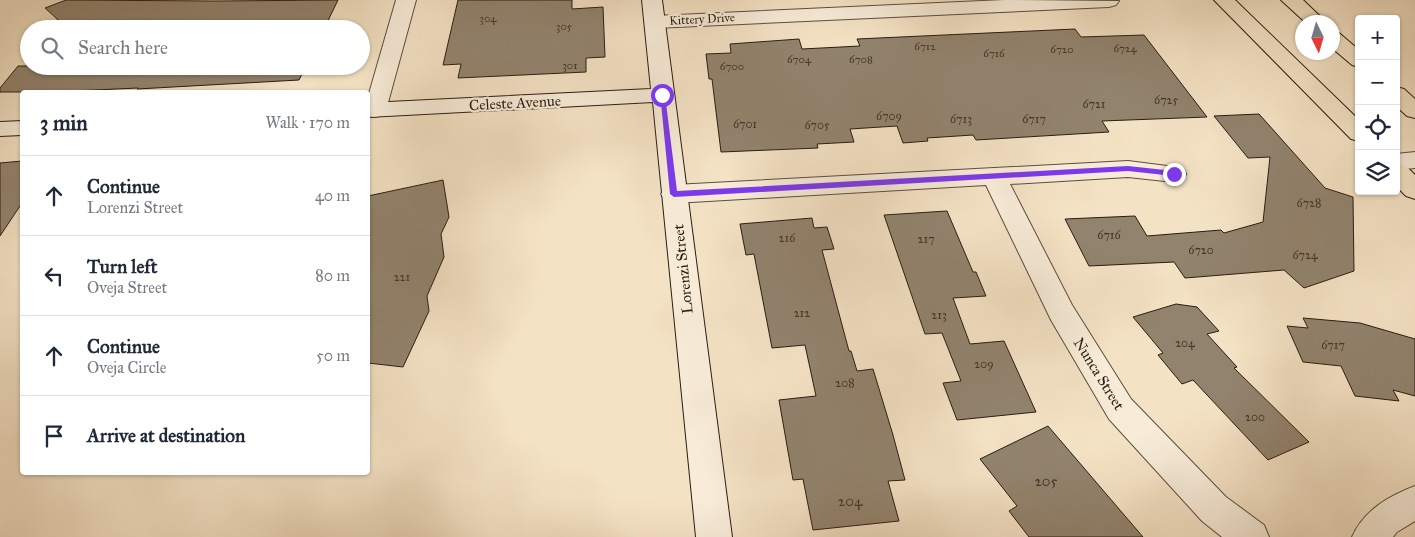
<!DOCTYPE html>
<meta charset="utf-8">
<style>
:root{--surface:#fff;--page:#f2f2f3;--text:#1f2937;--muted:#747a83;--line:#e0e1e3}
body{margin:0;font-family:"IM FELL Great Primer",serif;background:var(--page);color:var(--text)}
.controls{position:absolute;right:15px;top:15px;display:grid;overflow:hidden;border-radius:5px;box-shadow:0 1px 4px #0004}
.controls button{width:45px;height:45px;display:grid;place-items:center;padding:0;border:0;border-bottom:1px solid var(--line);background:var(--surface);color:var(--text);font:25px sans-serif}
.compass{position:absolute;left:1295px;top:15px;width:45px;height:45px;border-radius:50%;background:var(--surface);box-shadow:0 1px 4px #0004;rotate:175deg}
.stop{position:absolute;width:15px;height:15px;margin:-11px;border:4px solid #7c3aed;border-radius:50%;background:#fff}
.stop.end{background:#7c3aed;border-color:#fff;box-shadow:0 1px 5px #0008}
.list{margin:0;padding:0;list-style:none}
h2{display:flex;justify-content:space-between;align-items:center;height:65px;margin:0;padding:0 20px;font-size:21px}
h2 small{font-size:16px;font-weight:400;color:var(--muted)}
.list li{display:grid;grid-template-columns:32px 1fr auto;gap:15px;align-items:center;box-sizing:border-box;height:80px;padding:0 20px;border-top:1px solid var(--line)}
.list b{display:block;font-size:19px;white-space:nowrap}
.list p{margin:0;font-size:16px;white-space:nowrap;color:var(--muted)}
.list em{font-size:16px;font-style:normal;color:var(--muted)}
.icon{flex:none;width:28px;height:28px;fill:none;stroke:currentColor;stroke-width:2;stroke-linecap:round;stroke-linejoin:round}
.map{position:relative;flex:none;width:1415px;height:537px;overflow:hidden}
.search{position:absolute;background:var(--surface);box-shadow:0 1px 4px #0004;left:20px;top:20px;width:350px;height:55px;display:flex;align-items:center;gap:12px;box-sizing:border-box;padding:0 18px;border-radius:28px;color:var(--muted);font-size:19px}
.panel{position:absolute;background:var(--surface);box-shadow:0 1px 4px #0004;left:20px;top:90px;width:350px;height:385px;border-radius:5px}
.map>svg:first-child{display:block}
.building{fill:#92836e;stroke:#281d10}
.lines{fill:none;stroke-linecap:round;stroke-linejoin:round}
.street-casing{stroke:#5b4e3d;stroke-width:2}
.secondary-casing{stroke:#281d10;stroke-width:2}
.primary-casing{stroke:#281d10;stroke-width:2}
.street{fill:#f8ecd9;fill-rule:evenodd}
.secondary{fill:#f8ecd9;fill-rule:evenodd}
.primary{fill:#f4e2c5;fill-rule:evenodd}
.route{fill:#7c3aed}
.labels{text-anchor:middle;stroke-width:4.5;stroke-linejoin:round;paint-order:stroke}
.far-number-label{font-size:11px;fill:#423628}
.far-street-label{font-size:12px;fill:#281d10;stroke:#f8ecd9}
.number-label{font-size:12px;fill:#423628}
.street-label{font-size:15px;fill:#281d10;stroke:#f8ecd9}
.near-number-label{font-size:15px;fill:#423628}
</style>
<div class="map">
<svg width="1415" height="537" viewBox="0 0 1415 537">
<rect width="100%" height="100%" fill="#f4e2c5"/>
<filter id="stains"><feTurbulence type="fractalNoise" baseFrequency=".004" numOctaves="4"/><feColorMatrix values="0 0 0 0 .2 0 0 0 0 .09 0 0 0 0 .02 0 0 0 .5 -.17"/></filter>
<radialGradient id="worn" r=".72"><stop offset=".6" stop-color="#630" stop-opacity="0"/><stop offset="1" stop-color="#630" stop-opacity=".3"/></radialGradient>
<g class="building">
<polygon points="66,0 215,1 338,0 324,29 68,29 45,8"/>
<polygon points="458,0 572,0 572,9 603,7 605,57 586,58 586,72 458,78 461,64 443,65"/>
<polygon points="1075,29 1081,37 1144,35 1207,117 1102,121 1109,132 976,140 973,135 927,138 928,141 903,143 897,126 850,129 854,142 817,144 818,148 721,152 712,79 709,79 706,54 731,53 730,44 799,39 802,49 860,46 857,39"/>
<polygon points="18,66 306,66 299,80 137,89 138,88 52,92 0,92 0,88"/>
<polygon points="1259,114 1325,188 1353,197 1354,271 1304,288 1284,270 1185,278 1174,262 1089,266 1065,219 1135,216 1147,236 1221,230 1224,233 1263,222 1270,157 1248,158 1214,116"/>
<polygon points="22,161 22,203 0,236 0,163"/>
<polygon points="443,180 449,217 441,234 444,257 427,296 429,311 403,367 368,363 368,196"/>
<polygon points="947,211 973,272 976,272 986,296 953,298 970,344 1004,341 1036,412 957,420 943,383 961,381 942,333 925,334 884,215"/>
<polygon points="812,218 814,228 827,227 834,249 822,250 849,351 851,351 857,371 873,369 893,435 905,480 888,481 899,521 813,530 803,479 793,480 779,400 816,396 805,345 772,348 754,254 746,255 740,224"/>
<polygon points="1176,304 1197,307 1219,331 1207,334 1237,367 1234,368 1309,442 1268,460 1193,380 1182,384 1158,355 1163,353 1133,317"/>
<polygon points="1303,318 1360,323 1415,339 1415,396 1393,390 1399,401 1355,396 1341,366 1303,362 1287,326 1308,328"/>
<polygon points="1048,426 1143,537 1029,537 1009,511 1017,506 980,459"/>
</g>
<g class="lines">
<g class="street-casing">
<g id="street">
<polygon points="396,0 416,0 386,110 383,115 375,117 368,115 368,97"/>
<polygon points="1004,0 1119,1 1116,5 1109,7 655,28 648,26 645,22 648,18 655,16"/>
<polygon points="1415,152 1415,168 1396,170 1396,154"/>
<polygon points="1128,161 1183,168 1186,174 1183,180 1174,182 1128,177 1010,184 1072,305 1131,399 1226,497 1264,525 1269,537 1222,537 1202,521 1109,419 1051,320 986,185 674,203 665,200 661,194 665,188 674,185"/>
<path d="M1415,486V521L1397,532L1393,537H1352C1364,510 1389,496 1415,486Z"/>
</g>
</g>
<g class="secondary-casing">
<g id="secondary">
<polygon points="642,0 662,0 732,537 696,537 653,102 368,117 368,103 651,89"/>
<polygon points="22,121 22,135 0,136 0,122"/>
</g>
</g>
<g class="primary-casing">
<g id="primary">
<polygon points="1214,0 1235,0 1359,120 1359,141 1351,139"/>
<polygon points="1281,0 1303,0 1326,22 1305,22"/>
<polygon points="1332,31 1339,33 1359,50 1359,67 1352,65 1332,48"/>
<polygon points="1396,87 1404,89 1415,99 1415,118 1407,116 1396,106"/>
<polygon points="1396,163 1405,165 1415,175 1415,199 1406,196 1396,186"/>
</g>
</g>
<use href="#street" class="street"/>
<use href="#secondary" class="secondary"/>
<use href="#primary" class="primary"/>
</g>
<polygon class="route" points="660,93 665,95 677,191 1128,166 1174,171 1177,174 1174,176 1128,171 674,197 670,194"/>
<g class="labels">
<g class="far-number-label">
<text x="488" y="22">304</text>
<text x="564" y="30">305</text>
<text x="925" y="50">6712</text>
<text x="1125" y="52">6724</text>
<text x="1062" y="53">6720</text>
<text x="994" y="57">6716</text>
<text x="799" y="63">6704</text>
<text x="861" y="63">6708</text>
<text x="570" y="69">301</text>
<text x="732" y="70">6700</text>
</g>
<g class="far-street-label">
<text transform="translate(702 19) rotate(-3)" y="4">Kittery Drive</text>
</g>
<g class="number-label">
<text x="1166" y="104">6725</text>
<text x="1094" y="108">6721</text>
<text x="889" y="120">6709</text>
<text x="961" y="123">6713</text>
<text x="1034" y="123">6717</text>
<text x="745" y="128">6701</text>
<text x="817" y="129">6705</text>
<text x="1309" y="207">6728</text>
<text x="1109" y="239">6716</text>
<text x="787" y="242">216</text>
<text x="926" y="243">217</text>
<text x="1201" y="254">6720</text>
<text x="1305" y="259">6724</text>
<text x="402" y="281">221</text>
<text x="802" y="317">212</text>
<text x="939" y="319">213</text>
<text x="1185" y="347">204</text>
<text x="1333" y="349">6717</text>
<text x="984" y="368">209</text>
<text x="845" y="387">208</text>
<text x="1255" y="421">200</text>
</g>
<g class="street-label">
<text transform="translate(515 103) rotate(-3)" y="5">Celeste Avenue</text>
<text transform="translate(683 269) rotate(-96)" y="5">Lorenzi Street</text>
<text transform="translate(1099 374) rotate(58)" y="5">Nunca Street</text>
</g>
<g class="near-number-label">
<text x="1046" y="486">205</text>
<text x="850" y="506">204</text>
</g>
</g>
<rect width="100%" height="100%" filter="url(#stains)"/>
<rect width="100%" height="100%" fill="url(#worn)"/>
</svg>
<div class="controls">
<button>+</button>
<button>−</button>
<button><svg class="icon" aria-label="locate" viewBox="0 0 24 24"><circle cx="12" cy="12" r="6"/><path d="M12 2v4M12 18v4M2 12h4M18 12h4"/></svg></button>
<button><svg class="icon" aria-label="layers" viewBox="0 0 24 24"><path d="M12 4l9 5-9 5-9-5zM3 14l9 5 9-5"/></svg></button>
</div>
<svg class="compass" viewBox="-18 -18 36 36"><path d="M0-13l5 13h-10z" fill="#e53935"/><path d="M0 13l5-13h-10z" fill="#747a83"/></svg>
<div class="stop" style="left:662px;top:95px"></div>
<div class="stop end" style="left:1174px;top:174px"></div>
<div class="search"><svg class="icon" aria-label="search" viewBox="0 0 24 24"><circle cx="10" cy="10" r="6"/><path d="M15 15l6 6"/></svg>Search here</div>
<section class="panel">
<h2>3 min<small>Walk · 170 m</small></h2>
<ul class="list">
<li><svg class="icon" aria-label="ahead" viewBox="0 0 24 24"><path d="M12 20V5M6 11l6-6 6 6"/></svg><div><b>Continue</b><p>Lorenzi Street</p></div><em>40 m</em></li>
<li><svg class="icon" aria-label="left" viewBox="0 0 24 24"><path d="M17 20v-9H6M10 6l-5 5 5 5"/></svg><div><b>Turn left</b><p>Oveja Street</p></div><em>80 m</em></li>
<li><svg class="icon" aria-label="ahead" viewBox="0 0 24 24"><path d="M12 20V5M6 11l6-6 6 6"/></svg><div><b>Continue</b><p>Oveja Circle</p></div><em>50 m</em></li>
<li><svg class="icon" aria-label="arrive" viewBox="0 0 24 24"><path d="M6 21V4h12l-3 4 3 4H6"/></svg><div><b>Arrive at destination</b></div></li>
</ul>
</section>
</div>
